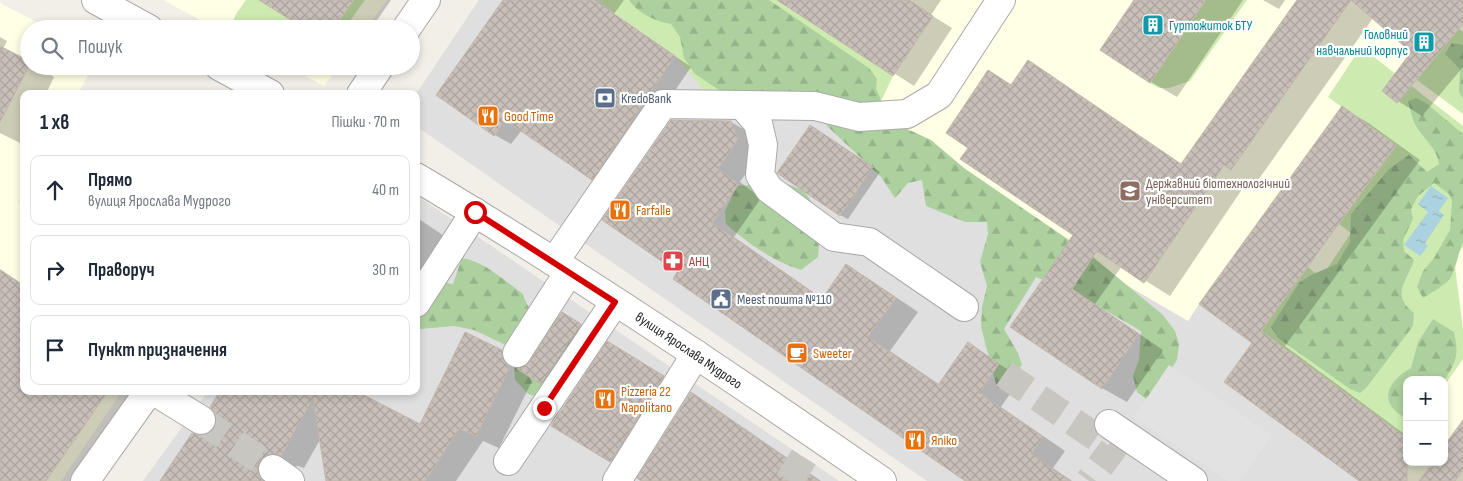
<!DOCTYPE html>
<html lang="uk">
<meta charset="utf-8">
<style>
:root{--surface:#fff;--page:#f2f2f3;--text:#1f2937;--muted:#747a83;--line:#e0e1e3}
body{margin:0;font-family:"Sofia Sans Condensed",sans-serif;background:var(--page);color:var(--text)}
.controls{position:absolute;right:15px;bottom:15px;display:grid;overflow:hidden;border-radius:10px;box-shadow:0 2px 8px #0003}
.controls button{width:45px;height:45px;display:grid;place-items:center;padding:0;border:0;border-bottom:1px solid var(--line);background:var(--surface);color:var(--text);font:25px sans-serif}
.stop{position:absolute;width:15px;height:15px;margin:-11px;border:4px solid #d40000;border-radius:50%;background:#fff}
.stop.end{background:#d40000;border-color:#fff;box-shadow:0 1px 5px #0008}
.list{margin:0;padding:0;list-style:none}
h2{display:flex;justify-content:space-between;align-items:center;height:65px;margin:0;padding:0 20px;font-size:21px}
h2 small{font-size:16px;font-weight:400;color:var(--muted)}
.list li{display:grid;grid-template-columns:32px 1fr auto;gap:15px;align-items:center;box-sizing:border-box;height:70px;margin:0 10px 10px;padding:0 10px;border:1px solid var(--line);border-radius:10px}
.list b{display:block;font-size:19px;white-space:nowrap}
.list p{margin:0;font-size:16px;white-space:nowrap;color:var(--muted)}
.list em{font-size:16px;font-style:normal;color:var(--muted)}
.icon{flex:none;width:28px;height:28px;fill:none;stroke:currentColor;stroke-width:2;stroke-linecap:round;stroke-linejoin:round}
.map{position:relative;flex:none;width:1463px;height:481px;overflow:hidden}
.search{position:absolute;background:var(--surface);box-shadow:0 2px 8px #0003;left:20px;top:20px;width:400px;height:55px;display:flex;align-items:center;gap:12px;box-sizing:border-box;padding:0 18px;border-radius:28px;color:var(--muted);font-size:19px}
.panel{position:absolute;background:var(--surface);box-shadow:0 2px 8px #0003;left:20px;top:90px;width:400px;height:305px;border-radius:10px}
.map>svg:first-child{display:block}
.residential{fill:#e0dfdf;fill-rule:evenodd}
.education{fill:#ffffe5;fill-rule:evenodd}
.grass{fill:#cdebb0}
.forest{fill:url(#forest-firs)}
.parking{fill:#e2e2e2}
.water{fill:url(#water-ripples)}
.shadow{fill:#0003}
.building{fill:url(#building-cross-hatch);stroke:#c4b6ab}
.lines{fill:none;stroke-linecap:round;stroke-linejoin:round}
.minor-tunnel{stroke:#c8c6c1;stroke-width:28;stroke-dasharray:28 14;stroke-linecap:butt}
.minor-casing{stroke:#a9a9a9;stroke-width:30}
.minor{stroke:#fff;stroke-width:28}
.route{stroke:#d40000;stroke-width:6}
.labels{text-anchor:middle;stroke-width:4.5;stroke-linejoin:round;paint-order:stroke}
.culture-label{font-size:14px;fill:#0d838f;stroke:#fff;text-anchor:start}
.service-label{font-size:14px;fill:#4e5e75;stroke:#fff;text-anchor:start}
.food-label{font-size:14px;fill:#c56008;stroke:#fff;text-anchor:start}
.education-label{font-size:14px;fill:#785e54;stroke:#fff;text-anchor:start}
.health-label{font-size:14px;fill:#be3a42;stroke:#fff;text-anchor:start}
.street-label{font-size:14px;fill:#222;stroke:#fff}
</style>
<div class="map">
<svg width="1463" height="481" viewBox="0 0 1463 481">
<defs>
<pattern id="forest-firs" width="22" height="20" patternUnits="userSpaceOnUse" patternTransform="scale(1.25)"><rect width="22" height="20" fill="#add19e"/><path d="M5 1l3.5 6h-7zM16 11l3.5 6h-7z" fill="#95b388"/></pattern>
<pattern id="water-ripples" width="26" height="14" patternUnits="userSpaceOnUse" patternTransform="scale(1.25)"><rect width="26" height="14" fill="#aad3df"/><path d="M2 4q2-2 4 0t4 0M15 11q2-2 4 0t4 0" fill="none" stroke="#92b5bf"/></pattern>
<pattern id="building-cross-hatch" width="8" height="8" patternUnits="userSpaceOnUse" patternTransform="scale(1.25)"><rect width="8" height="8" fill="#c7bfb8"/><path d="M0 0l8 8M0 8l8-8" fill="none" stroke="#aba49e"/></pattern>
</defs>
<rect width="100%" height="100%" fill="#f2efe9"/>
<g class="residential">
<path d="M479,0H1463V481H927L416,126V94ZM1407,380H1444V462H1407Z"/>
<polygon points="416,195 839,481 143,481 208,391 416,391"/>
</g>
<g class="education">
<polygon points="163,0 387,0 366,29 217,29"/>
<path d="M692,0H1463V481H1359L1224,382L1252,343L1199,304L1188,321L1063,248ZM1407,380H1444V462H1407Z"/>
<polygon points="0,3 50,29 29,29 29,66 93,66 78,94 24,94 24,191 18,202 24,206 24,391 122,391 61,481 0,481"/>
<polygon points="287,66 339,66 324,86"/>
</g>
<g class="grass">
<polygon points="246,0 259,0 305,29 240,29 232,24 236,14"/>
<polygon points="354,0 365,0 344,29 333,29"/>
<polygon points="600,0 781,0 893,76 882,99 712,100 675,56 599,2"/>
<polygon points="1206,0 1247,0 1190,81 1169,88 1159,88 1150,83"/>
<polygon points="1459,29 1463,32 1463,114 1417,80"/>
<polygon points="1361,47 1463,126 1463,247 1454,258 1463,330 1463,359 1444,386 1444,380 1407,380 1407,438 1261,331 1308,267 1321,278 1351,233 1339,224 1396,146 1328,97"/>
</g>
<g class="forest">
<path d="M629,0H769L869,68L877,79L876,89L884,106L905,128L931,140L964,168L1088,253L1163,315L1175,331L1179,344L1177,360L1159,387L1146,399L1137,392L1133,376L1139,360L1141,331L1086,299L1036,277L1004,329L1018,353L1022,365L1001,388H997L981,327L982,307L987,286L980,262L988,234L987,222H965L926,206L922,180L908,183L895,198L881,177L827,126L823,112L728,96L695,74L684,58L680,37L671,24C657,22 637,13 629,0Z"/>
<polygon points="1452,43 1463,45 1463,99 1459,92 1460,69 1445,54"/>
<path d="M1416,98L1426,103L1463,134V242C1458,252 1455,276 1447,282C1440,288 1431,293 1423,298L1417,287L1423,271L1434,258L1450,230L1452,201L1449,194L1434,183L1418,196L1411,209L1413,219L1403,240L1404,251L1414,260C1407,282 1390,294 1414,313L1413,326L1367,387L1360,393L1350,389L1278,338L1271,327L1299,283L1311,275L1337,264L1350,242L1351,214L1389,169L1409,155L1427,172L1439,164C1437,149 1426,141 1418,129C1412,121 1411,111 1408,101Z"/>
<path d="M781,182C787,184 797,187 803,191C819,204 820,238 818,257L801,270C772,261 749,244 726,224L725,211L737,186Z"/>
<path d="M462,258C484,261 505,281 523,294C530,320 544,310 564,320C573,324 582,332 591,338L542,399L528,394L515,380L514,364L510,347L474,330L454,326L421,329L416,325V282H437L453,284Z"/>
<path d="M1433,319L1454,332C1459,356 1457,360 1444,381L1407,380V419C1378,403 1385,383 1411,368L1418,342Z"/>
</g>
<polygon class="parking" points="1169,365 1272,435 1240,481 1228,481 1134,417"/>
<polygon class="water" points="1431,186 1448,198 1439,211 1444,215 1425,243 1428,246 1420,256 1404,245 1428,212 1418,204"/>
<g class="shadow">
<polygon points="261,0 391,0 371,29 308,29"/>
<polygon points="505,0 624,0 614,14 691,67 609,188 592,179 522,130 511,144 495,135"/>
<polygon points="780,0 941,0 931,15 952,28 914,86"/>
<polygon points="1135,0 1243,0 1177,97 1151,82"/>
<polygon points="1263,0 1285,0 1279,9"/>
<polygon points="1299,0 1463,0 1463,67 1422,116 1398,101 1413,51 1373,18 1256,183 1249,179 1170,296 1122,266 1095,304 1163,350 1127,402 1102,388 1012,327 1074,234 969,148 988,72 1012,86 1028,62 1051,75 1051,77 1186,168"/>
<polygon points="0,37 7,41 3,49 29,66 36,66 54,77 46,94 24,94 24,135 20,143 0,133"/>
<polygon points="1342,108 1367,122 1420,160 1285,346 1407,436 1407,462 1444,462 1463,422 1463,481 1361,481 1254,343"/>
<polygon points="731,122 754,135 760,153 740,182 761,198 734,237 823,299 846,265 869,279 918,312 890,351 940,385 968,344 1021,378 1001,407 1065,451 1053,468 1072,481 967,481 679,272"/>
<polygon points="818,131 880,172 848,219 840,215"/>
<polygon points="416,217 462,248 416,289"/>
<polygon points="0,269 24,285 24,391 137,391 76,481 0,481"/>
<polygon points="562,313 588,329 549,387 525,372 532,381 499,448 483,441 456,481 327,481 321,438 304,468 298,466 290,467 280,481 161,481 201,437 209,435 215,429 218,420 216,412 353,391 420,425 502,351 525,364 525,368 531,362"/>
<polygon points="608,343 671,381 619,465 552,425"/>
<polygon points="691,394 712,406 821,481 643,481"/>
</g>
<g class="building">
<polygon points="259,0 354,0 333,29 305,29"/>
<polygon points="503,0 594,0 675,56 592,180 505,120 494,136 436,95"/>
<polygon points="777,0 909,0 933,16 893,76"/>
<polygon points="1134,0 1206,0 1150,83 1100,50"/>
<polygon points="1297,0 1463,0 1463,24 1397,103 1382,91 1411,52 1351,0 1231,170 1224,165 1144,283 1097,251 1072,289 1139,334 1102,389 1010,327 1073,235 960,159 968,148 946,133 988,70 1011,85 1028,60 1181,164"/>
<polygon points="0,46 29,61 29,66 0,122"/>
<polygon points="1342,106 1396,145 1261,331 1407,438 1407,481 1359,481 1224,382 1252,343 1199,304"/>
<polygon points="671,120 731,121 738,139 718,169 739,184 712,223 822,299 846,264 896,298 868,337 938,385 968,342 999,364 979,393 1043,437 1031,454 1070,481 965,481 673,279 677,272 602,220"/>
<polygon points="810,125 873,167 840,216 777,173"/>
<polygon points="0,270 24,286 24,391 108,391 46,481 0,481"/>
<polygon points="562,312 581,324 541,384 517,369 525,367 530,361"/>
<polygon points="465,332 502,350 503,360 510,367 476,436 459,429 425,481 326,481 313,398 281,456 274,453 267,455 260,460 257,468 259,475 263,481 160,481 192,433 201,436 209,433 214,429 217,420 214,412 210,407 220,391 356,391 420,424"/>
<polygon points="607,341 664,376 610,462 551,426"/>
<polygon points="691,392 742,428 819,481 641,481 637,478"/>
<polygon points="1463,420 1463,470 1455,481 1419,481 1433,462 1444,462 1444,446"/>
</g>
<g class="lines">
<g class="minor-tunnel">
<polyline points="1004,374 1113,449 1089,481"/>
<polyline points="201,420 273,469"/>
<polyline points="789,481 817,436"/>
</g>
<g class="minor-casing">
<g id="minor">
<polyline points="96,0 149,29"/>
<polyline points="406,29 426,0"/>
<polyline points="219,66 270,94"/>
<polyline points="361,94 380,66"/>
<polyline points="743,106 758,123 763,145 760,175 769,189 834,237 869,242 964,307"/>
<path d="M416,177C576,272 730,376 882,481"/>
<polyline points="554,262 663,104 815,106 859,117 907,114 939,95 1001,0"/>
<polyline points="416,303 475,212"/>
<polyline points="517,353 569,272"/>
<polyline points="154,391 201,420"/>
<polyline points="1109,424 1193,481"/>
<polyline points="508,461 615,302"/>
<polyline points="273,469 290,481"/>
<polyline points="85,481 149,391"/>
<polyline points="617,481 696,354"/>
</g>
</g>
<use href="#minor" class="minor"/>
</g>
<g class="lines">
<polyline class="route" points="475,212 615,302 544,408"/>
</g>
<defs>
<g id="building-square" transform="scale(1.125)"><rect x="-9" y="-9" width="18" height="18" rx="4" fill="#0f9aa8" stroke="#fff"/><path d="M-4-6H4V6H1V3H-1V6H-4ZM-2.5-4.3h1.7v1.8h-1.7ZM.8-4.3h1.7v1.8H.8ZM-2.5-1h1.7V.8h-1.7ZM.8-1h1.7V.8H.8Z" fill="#fff"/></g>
<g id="bank-square" transform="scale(1.125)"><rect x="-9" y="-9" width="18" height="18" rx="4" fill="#5c6f8a" stroke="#fff"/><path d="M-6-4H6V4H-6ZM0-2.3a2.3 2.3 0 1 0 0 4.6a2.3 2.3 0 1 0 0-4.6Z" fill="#fff"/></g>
<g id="restaurant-square" transform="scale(1.125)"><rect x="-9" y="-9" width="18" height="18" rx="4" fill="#e8710a" stroke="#fff"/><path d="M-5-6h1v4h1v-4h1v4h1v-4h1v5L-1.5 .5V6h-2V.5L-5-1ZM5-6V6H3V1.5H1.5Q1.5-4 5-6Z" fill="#fff"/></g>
<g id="university-square" transform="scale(1.125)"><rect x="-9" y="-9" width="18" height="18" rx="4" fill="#8d6e63" stroke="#fff"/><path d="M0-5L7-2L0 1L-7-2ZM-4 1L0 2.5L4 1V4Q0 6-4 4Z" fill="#fff"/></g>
<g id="pharmacy-square" transform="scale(1.125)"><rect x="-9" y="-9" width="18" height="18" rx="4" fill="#e0444e" stroke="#fff"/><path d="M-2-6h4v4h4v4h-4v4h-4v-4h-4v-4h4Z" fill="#fff"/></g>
<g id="civic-square" transform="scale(1.125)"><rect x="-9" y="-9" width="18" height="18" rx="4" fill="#5c6f8a" stroke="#fff"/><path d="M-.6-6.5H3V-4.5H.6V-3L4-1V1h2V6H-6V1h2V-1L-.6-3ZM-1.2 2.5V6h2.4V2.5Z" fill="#fff"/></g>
<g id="cafe-square" transform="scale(1.125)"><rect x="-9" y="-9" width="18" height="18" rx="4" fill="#e8710a" stroke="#fff"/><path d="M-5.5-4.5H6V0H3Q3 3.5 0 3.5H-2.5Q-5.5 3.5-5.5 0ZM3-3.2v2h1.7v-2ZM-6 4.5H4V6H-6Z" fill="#fff"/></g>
</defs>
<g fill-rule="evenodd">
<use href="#building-square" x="1153" y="25"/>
<use href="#building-square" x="1424" y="42"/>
<use href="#bank-square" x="605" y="98"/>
<use href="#restaurant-square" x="488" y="116"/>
<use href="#university-square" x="1130" y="191"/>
<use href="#restaurant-square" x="620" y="210"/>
<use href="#pharmacy-square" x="673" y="261"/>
<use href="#civic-square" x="721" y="299"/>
<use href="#cafe-square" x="797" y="353"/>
<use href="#restaurant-square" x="605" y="399"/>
<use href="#restaurant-square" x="915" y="440"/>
</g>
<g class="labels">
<g class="culture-label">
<text x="1169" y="30">Гуртожиток БТУ</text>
<text x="1408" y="39" text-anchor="end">Головний<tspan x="1408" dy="16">навчальний корпус</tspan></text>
</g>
<g class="service-label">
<text x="621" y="103">KredoBank</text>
<text x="737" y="304">Meest пошта №110</text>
</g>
<g class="food-label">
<text x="504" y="121">Good Time</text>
<text x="636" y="215">Farfalle</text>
<text x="813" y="358">Sweeter</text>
<text x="621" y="396">Pizzeria 22<tspan x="621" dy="16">Napolitano</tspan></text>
<text x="931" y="445">Япіко</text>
</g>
<g class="education-label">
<text x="1146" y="188">Державний біотехнологічний<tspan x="1146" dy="16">університет</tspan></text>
</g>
<g class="health-label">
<text x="689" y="266">АНЦ</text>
</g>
<g class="street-label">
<text transform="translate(689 350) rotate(34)" y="5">вулиця Ярослава Мудрого</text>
</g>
</g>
</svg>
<div class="controls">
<button>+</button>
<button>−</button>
</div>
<div class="stop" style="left:475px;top:212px"></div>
<div class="stop end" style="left:544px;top:408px"></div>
<div class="search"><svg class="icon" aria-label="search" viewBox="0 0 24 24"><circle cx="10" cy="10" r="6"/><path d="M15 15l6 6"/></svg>Пошук</div>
<section class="panel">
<h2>1 хв<small>Пішки · 70 m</small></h2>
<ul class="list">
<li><svg class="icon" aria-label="ahead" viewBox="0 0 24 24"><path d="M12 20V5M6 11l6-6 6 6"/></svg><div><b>Прямо</b><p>вулиця Ярослава Мудрого</p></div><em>40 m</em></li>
<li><svg class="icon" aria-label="right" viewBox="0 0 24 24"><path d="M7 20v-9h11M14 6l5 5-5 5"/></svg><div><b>Праворуч</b></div><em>30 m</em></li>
<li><svg class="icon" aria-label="arrive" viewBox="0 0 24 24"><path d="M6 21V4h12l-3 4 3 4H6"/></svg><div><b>Пункт призначення</b></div></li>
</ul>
</section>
</div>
